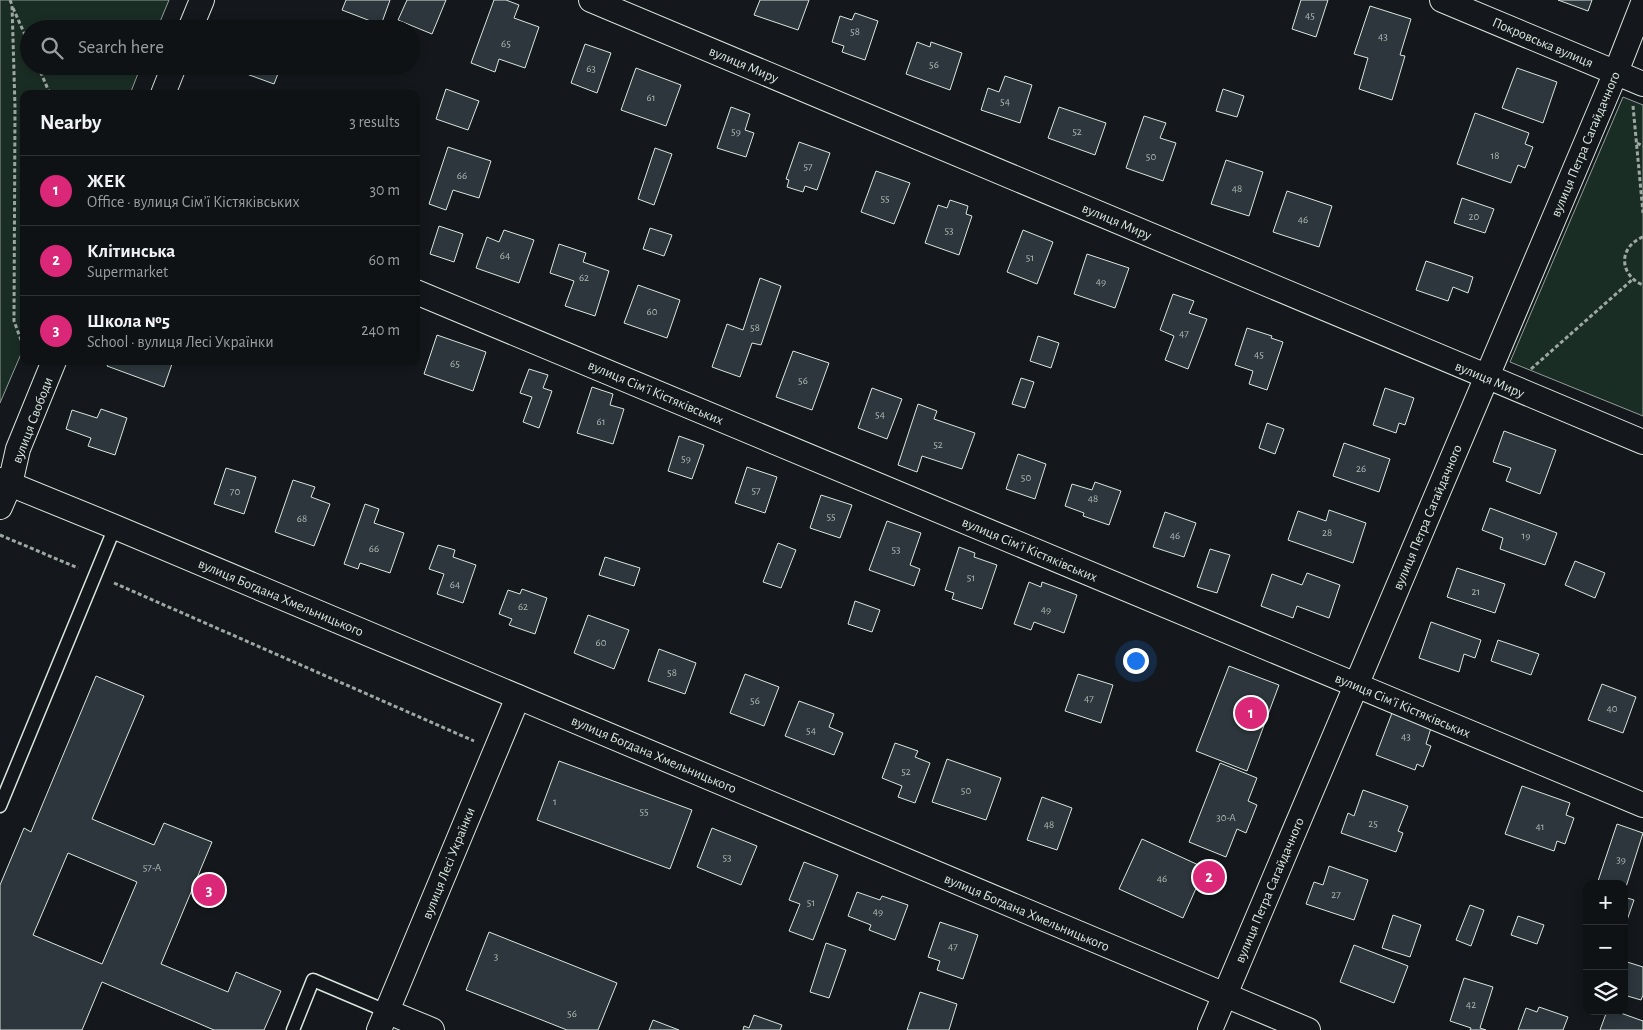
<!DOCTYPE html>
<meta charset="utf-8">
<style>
:root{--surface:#0f1215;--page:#181b1e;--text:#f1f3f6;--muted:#9b9ea0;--line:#2f3234;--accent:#db2777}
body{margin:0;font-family:"Alegreya Sans",sans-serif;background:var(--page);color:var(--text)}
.controls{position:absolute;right:15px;bottom:15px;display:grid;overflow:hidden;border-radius:10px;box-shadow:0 2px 8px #0003}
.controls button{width:45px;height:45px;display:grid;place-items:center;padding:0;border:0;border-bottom:1px solid var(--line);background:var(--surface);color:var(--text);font:25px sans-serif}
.you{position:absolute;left:1135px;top:660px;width:18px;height:18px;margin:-12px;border:4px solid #fff;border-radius:50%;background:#1a73e8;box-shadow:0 0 0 8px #1a73e833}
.badge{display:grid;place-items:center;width:32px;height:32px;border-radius:50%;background:var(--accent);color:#fff;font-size:16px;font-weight:700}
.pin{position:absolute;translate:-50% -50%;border:2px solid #fff;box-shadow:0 1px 5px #0006}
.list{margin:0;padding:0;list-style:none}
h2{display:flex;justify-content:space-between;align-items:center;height:65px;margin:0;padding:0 20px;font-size:21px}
h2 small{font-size:16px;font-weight:400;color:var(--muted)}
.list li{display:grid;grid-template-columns:32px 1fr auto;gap:15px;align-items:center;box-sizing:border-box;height:70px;padding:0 20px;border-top:1px solid var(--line)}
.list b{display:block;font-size:19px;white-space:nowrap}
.list p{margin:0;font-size:16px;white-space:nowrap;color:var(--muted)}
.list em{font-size:16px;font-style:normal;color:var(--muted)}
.icon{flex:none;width:28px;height:28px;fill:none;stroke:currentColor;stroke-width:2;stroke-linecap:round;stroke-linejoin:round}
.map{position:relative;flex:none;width:1643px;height:1030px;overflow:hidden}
.search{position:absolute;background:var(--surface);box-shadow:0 2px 8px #0003;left:20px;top:20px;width:400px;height:55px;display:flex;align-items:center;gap:12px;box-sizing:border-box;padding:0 18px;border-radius:28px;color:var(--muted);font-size:19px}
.panel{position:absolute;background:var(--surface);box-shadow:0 2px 8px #0003;left:20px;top:90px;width:400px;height:275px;border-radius:10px}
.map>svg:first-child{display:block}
.green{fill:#1a2d24;stroke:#939e99}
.building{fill:#2c363c;stroke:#d8e6dc;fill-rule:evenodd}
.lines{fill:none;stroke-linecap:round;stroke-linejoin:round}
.lane-casing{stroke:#d8e6dc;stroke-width:15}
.street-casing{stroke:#d8e6dc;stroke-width:26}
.path{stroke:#9da8a2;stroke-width:3;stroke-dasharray:4 2.5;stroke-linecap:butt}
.lane{stroke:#14181c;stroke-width:12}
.street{stroke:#14181c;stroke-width:24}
.labels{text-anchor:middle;stroke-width:4;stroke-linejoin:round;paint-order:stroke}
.number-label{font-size:11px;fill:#adbab4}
.street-label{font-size:14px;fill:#d8e6dc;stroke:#14181c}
</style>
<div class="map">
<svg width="1643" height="1030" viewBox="0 0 1643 1030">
<rect width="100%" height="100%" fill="#14181c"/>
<g class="green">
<polygon points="0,0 169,0 157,29 29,29 29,66 141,66 130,94 24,94 24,347 0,403"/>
<polygon points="1623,97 1643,105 1643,416 1510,362"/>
</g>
<g class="building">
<polygon points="346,0 390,0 381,25 342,10"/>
<polygon points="407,0 446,0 432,34 398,20"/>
<polygon points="494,0 506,0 519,5 514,18 539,27 525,68 499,59 495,72 471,63"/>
<polygon points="760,0 809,0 798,30 754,15"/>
<polygon points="1301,0 1328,0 1316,37 1292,29"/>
<polygon points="1558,0 1592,0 1588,11"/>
<polygon points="1370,6 1411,19 1400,55 1405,56 1392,100 1359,89 1368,58 1354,54"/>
<polygon points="855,13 878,21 865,60 842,52 844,46 832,42 840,16 852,20"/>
<polygon points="917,42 930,47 931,42 962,53 950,90 906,74"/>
<polygon points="585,44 611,53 597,93 571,83"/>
<polygon points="234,66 281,66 274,84 233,69"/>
<polygon points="636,68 681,85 666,126 621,110"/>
<polygon points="1517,68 1557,82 1543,123 1502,108"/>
<polygon points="1005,76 1032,85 1020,123 981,110 988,88 999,92"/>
<polygon points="446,89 479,101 468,130 436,119"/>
<polygon points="1223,89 1244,96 1237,117 1216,111"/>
<polygon points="731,107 750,114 745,130 754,133 746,157 717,148"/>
<polygon points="1059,107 1106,123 1095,155 1048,138"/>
<polygon points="1475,113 1529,133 1525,144 1533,147 1525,168 1518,165 1511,183 1457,164"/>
<polygon points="1144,116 1166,123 1160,138 1176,143 1163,181 1126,168"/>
<polygon points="799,142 830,153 817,190 805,186 803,192 787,187 789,180 786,179"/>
<polygon points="448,147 491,161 479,198 453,190 446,210 429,204"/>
<polygon points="655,148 672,154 654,205 638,199"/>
<polygon points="1226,160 1263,172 1249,216 1211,204"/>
<polygon points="876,171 910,183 894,224 861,212"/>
<polygon points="1287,191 1332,206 1319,247 1273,232"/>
<polygon points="1462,198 1494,209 1485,233 1454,223"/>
<polygon points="950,200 968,206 966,214 972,216 959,255 925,243 938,205 947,208"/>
<polygon points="439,226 463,234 454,262 430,254"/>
<polygon points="650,228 672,235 664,256 643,249"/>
<polygon points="504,230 534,240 519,283 476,268 487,237 499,242"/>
<polygon points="1023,230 1053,242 1037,284 1007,272"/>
<polygon points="559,244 586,253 583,262 609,271 595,316 565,306 574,281 550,273"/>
<polygon points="1087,254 1129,268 1115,308 1074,294"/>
<polygon points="1426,261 1473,277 1468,293 1453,287 1448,301 1416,290"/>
<polygon points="760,278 781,286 761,345 752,343 740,377 712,367 727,324 743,330"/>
<polygon points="638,285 680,300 667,338 624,323"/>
<polygon points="1173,294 1194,301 1189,313 1207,319 1188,369 1165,360 1174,336 1160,330"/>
<polygon points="1247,328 1272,336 1271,338 1283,342 1267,390 1249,384 1253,371 1235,365"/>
<polygon points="437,335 486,352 473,391 424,374"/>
<polygon points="1038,336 1059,343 1051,368 1030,361"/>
<polygon points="793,351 829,363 812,410 776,397"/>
<polygon points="109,361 162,361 172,364 164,387 107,366"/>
<polygon points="529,369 548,375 543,388 552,391 539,428 523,422 532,397 520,393"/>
<polygon points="1021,378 1034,382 1025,408 1012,404"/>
<polygon points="592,387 613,394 610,405 624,409 613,444 577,433"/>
<polygon points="872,388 902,399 887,439 858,428"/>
<polygon points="1385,388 1414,398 1405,425 1399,423 1396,433 1373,425"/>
<polygon points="918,404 937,411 934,419 975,433 962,469 922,456 917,472 898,465"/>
<polygon points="101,409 127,418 115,455 88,446 91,438 66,429 72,410 97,418"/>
<polygon points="1267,423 1284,429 1275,454 1259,448"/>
<polygon points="1504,431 1556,450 1540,494 1506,481 1511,468 1493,462"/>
<polygon points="679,436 704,445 692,479 668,471"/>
<polygon points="1344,443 1390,459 1379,492 1333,476"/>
<polygon points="1018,454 1046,464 1035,499 1006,489"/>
<polygon points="747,467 777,477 765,513 735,503"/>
<polygon points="226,468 256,477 244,514 214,504"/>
<polygon points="293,480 315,487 311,497 330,504 314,546 275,532"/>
<polygon points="1095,482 1121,491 1109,525 1083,516 1084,513 1065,506 1072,484 1092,490"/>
<polygon points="821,495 852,505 840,538 810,528"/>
<polygon points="365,504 379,509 374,523 404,533 390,573 360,563 358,569 344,564"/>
<polygon points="1490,508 1557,533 1545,565 1500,549 1503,538 1482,530"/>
<polygon points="1329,510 1366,523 1353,563 1288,540 1298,511 1326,521"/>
<polygon points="1165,512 1196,523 1184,557 1153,547"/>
<polygon points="887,521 921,533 910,565 920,569 914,586 869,570"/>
<polygon points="778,543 796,550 781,588 763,582"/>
<polygon points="438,545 455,550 453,557 476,565 463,603 437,594 444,574 429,569"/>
<polygon points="959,547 975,553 974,557 997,565 982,609 952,599 954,593 945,590"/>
<polygon points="1210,549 1230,555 1217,593 1197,587"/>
<polygon points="605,557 640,568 634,586 599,575"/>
<polygon points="1575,561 1605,573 1595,598 1565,585"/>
<polygon points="1457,568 1505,584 1495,613 1447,597"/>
<polygon points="1307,573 1340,585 1329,618 1297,606 1293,618 1261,606 1272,574 1302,585"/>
<polygon points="1029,582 1041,587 1042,582 1077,595 1064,633 1034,622 1031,630 1014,624"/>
<polygon points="522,589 547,598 535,634 509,625 512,619 499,614 508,590 520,594"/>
<polygon points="855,601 880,610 872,632 848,624"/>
<polygon points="588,615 629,630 614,669 574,653"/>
<polygon points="1431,622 1481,640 1475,658 1464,654 1459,672 1419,658"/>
<polygon points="1498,640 1539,654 1531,675 1491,661"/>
<polygon points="659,649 696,663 685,694 648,681"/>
<polygon points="1229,666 1279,685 1247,771 1196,751"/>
<polygon points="745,674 779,687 764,726 730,713"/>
<polygon points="1078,674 1113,685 1101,723 1065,711"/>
<path d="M96,676L144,696L92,819L154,845L164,823L212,842L161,964L228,992L236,972L281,991L264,1030H214L102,982L82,1030H0V885L24,828L31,832ZM68,853L137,882L102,964L33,935Z"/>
<polygon points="1602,684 1636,697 1623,733 1588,720"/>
<polygon points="799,701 834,714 829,727 843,733 834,755 785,736"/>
<polygon points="1392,713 1431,728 1426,744 1431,746 1423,767 1417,764 1415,770 1376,755"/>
<polygon points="895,743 918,751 915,757 930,763 915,803 898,797 902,786 882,778"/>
<polygon points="947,759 1001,778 986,820 932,802"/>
<polygon points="559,761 692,810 670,869 537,820"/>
<polygon points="1220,763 1257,778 1248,801 1257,805 1246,833 1237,829 1226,857 1189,842"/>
<polygon points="1522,786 1570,803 1566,815 1574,818 1565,844 1557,841 1554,851 1505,834"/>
<polygon points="1363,790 1408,806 1398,831 1403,833 1396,852 1341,833 1348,813 1354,816"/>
<polygon points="1042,797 1072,808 1057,850 1027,840"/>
<polygon points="1617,824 1643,833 1625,890 1624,884 1608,884 1598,881"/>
<polygon points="712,828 757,846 741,885 697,867"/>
<polygon points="1142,839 1205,868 1183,918 1119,889"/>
<polygon points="804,862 838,875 813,940 789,931 800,904 789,900"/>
<polygon points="1329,866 1368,880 1354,920 1306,904 1314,882 1323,885"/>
<polygon points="857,892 880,900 882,896 908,905 895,940 869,930 871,925 848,916"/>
<polygon points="1624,897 1634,900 1625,926 1624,926"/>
<polygon points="1470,905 1484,910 1471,946 1456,940"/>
<polygon points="1393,915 1421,925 1410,957 1382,948"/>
<polygon points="1518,916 1544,925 1537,944 1511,935"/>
<polygon points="940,922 978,935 963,979 937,970 940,961 928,957"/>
<polygon points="489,932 617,983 598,1030 567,1030 466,990"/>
<polygon points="826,943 846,950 829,998 810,992"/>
<polygon points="1354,945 1408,966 1394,1003 1340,982"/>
<polygon points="1624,961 1643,967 1643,995 1641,1000 1624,995"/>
<polygon points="1464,978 1493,987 1480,1028 1486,1030 1470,1030 1471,1028 1450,1021"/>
<polygon points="920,992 957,1004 949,1030 907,1030"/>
<polygon points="1539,1007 1568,1017 1563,1030 1518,1030 1526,1008 1537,1012"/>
<polygon points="1607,1011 1615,1011 1643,1021 1643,1030 1600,1030"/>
<polygon points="754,1015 782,1025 780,1030 743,1030 744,1026 749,1028"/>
<polygon points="653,1020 679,1030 649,1030"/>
</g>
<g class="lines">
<g class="lane-casing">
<g id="lane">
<polyline points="0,806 115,527"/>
<polyline points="293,1030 313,980 386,1011"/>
</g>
</g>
<g class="street-casing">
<g id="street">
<polyline points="591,0 1643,442"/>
<polyline points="1442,0 1643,84"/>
<polyline points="190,29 202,0"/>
<polyline points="163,94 174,66"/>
<polyline points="416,292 1643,805"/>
<polyline points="0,480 115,527 1308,1030"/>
<polyline points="0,507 10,484 18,449 54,361"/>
<polyline points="386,1011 432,1030"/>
<polyline points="379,1030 518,697"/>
<polyline points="1210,1030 1616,72 1643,3"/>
</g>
</g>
<g class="path">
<polyline points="10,0 12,5 15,107 14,321 24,348"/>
<polyline points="13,8 29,44"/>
<polyline points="38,66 50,94"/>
<polyline points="1633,106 1643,213"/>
<polyline points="1637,143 1643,146"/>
<path d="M1643,237C1618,247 1619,275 1643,285"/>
<polyline points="1531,369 1633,279"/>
<polyline points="0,535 78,568"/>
<polyline points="114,583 474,741"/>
</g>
<use href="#lane" class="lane"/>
<use href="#street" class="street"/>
</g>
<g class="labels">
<g class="number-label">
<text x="1310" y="19">45</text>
<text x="855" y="35">58</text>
<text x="1383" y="40">43</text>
<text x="506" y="47">65</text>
<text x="934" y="68">56</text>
<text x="591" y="72">63</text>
<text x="651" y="101">61</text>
<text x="1005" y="105">54</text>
<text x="736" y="135">59</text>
<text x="1077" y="135">52</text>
<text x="1495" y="159">18</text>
<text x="1151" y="160">50</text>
<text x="808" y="170">57</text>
<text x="462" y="179">66</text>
<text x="1237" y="192">48</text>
<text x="885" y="202">55</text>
<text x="1474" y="220">20</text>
<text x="1303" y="223">46</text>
<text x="949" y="234">53</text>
<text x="505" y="259">64</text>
<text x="1030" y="261">51</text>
<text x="584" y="281">62</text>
<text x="1101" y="285">49</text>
<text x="652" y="315">60</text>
<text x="755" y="331">58</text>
<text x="1184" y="337">47</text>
<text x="1259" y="358">45</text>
<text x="455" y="367">65</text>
<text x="803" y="384">56</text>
<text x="880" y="418">54</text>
<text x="601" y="425">61</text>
<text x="938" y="448">52</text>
<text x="686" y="462">59</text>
<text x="1361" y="472">26</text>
<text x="1026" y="481">50</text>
<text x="756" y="494">57</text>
<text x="235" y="495">70</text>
<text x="1093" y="502">48</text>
<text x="831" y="520">55</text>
<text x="302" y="522">68</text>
<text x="1327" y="536">28</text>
<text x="1175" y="539">46</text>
<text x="1526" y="539">19</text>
<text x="374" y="552">66</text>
<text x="896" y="553">53</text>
<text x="971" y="581">51</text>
<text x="455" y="588">64</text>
<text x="1476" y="595">21</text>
<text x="523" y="610">62</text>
<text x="1046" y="613">49</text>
<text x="601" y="646">60</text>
<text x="672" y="676">58</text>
<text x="1089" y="702">47</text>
<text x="755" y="704">56</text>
<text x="1612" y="712">40</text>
<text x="811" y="734">54</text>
<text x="1406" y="740">43</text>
<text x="906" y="775">52</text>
<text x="966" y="794">50</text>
<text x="555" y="805">1</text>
<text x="644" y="815">55</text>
<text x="1226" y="821">30-А</text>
<text x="1373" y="827">25</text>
<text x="1049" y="828">48</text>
<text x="1540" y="830">41</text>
<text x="727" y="861">53</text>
<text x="1621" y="863">39</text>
<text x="152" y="871">57-А</text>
<text x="1162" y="882">46</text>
<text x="1336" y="898">27</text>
<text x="811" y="906">51</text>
<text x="878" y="915">49</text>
<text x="953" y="950">47</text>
<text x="496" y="960">3</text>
<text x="1471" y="1008">42</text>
<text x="572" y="1017">56</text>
</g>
<g class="street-label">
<text transform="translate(1543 42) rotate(23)" y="5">Покровська вулиця</text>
<text transform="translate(744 64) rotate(23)" y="5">вулиця Миру</text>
<text transform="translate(1585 144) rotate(-67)" y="5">вулиця Петра Сагайдачного</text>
<text transform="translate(1117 221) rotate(23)" y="5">вулиця Миру</text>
<text transform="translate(1490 379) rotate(23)" y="5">вулиця Миру</text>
<text transform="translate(656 392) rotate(23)" y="5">вулиця Сімʼї Кістяківських</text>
<text transform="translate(32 420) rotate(-69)" y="5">вулиця Свободи</text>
<text transform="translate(1427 517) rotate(-67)" y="5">вулиця Петра Сагайдачного</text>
<text transform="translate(1030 549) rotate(23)" y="5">вулиця Сімʼї Кістяківських</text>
<text transform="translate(281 597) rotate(23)" y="5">вулиця Богдана Хмельницького</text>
<text transform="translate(1403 705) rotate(23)" y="5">вулиця Сімʼї Кістяківських</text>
<text transform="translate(654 754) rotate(23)" y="5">вулиця Богдана Хмельницького</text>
<text transform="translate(448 863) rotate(-68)" y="5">вулиця Лесі Українки</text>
<text transform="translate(1269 890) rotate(-67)" y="5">вулиця Петра Сагайдачного</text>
<text transform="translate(1027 912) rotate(23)" y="5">вулиця Богдана Хмельницького</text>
</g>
</g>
</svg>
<div class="controls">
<button>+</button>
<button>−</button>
<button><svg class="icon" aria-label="layers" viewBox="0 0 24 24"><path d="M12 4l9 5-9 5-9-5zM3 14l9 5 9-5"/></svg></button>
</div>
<div class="you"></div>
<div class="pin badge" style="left:1251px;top:713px">1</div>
<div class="pin badge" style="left:1209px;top:877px">2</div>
<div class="pin badge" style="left:209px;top:890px">3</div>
<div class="search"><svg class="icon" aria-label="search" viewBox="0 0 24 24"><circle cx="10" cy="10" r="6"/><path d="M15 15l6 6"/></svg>Search here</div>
<section class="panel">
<h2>Nearby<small>3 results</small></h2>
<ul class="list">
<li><span class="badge">1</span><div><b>ЖЕК</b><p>Office · вулиця Сімʼї Кістяківських</p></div><em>30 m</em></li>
<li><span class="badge">2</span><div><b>Клітинська</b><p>Supermarket</p></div><em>60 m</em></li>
<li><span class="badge">3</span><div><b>Школа №5</b><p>School · вулиця Лесі Українки</p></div><em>240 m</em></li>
</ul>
</section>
</div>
